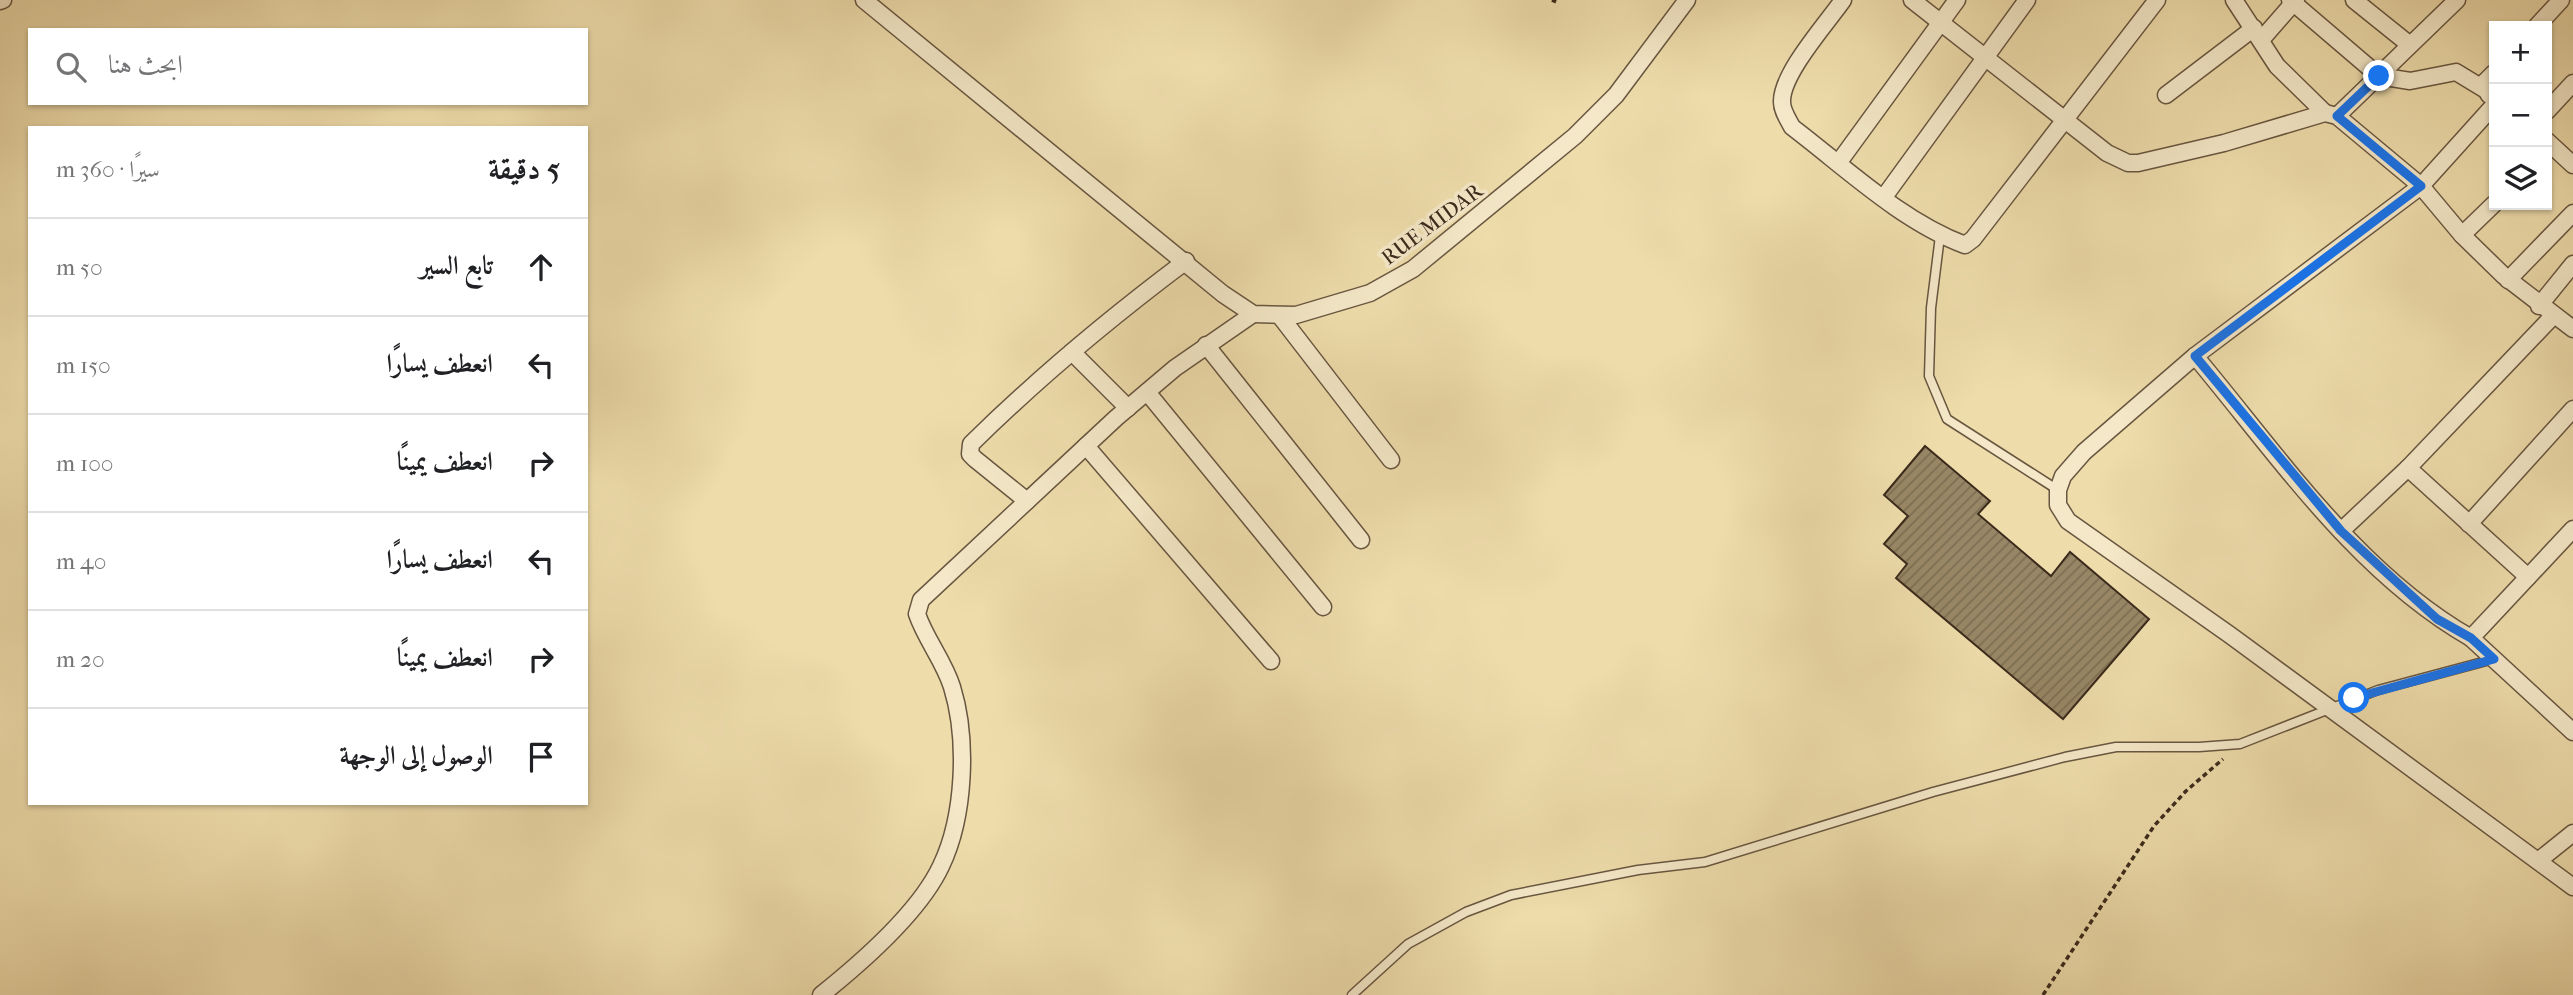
<!DOCTYPE html>
<html lang="ar">
<meta charset="utf-8">
<style>
:root{--surface:#fff;--page:#f2f2f2;--text:#202124;--muted:#757577;--line:#e0e0e0}
body{margin:0;font-family:"IM FELL French Canon",Amiri,serif;background:var(--page);color:var(--text);direction:rtl}
.controls{position:absolute;right:21px;top:21px;display:grid;overflow:hidden;border-radius:0px;box-shadow:0 2px 5px #0004}
.controls button{width:63px;height:63px;display:grid;place-items:center;padding:0;border:0;border-bottom:2px solid var(--line);background:var(--surface);color:var(--text);font:35px sans-serif}
.stop{position:absolute;width:21px;height:21px;margin:-16px;border:5px solid #1a73e8;border-radius:50%;background:#fff}
.stop.end{background:#1a73e8;border-color:#fff;box-shadow:0 2px 7px #0008}
.list{margin:0;padding:0;list-style:none}
h2{display:flex;justify-content:space-between;align-items:center;height:91px;margin:0;padding:0 28px;font-size:30px}
h2 small{font-size:23px;font-weight:400;color:var(--muted)}
.list li{display:grid;grid-template-columns:46px 1fr auto;gap:21px;align-items:center;box-sizing:border-box;height:98px;padding:0 28px;border-top:2px solid var(--line)}
.list b{display:block;font-size:26px;white-space:nowrap}
.list em{font-size:23px;font-style:normal;color:var(--muted)}
.icon{flex:none;width:38px;height:38px;fill:none;stroke:currentColor;stroke-width:2;stroke-linecap:round;stroke-linejoin:round}
.map{position:relative;flex:none;width:2573px;height:995px;overflow:hidden;direction:ltr}
.search{position:absolute;background:var(--surface);box-shadow:0 2px 5px #0004;left:28px;top:28px;width:560px;height:77px;display:flex;align-items:center;gap:18px;box-sizing:border-box;padding:0 24px;border-radius:0px;color:var(--muted);font-size:26px}
.panel{position:absolute;background:var(--surface);box-shadow:0 2px 5px #0004;left:28px;top:126px;width:560px;height:679px;border-radius:0px;direction:rtl}
.map>svg:first-child{display:block}
.building{fill:url(#building-hatch);stroke:#3b2a1c;stroke-width:2}
.lines{fill:none;stroke-linecap:round;stroke-linejoin:round}
.lane-casing{stroke:#685640;stroke-width:11}
.street-casing{stroke:#685640;stroke-width:19}
.path{stroke:#3b2a1c;stroke-width:3.5;stroke-dasharray:5 3.5;stroke-linecap:butt}
.lane{stroke:#f4e8c8;stroke-width:8}
.street{stroke:#f4e8c8;stroke-width:16}
.route{stroke:#1a73e8;stroke-width:9}
.labels{text-anchor:middle;stroke-width:7;stroke-linejoin:round;paint-order:stroke}
.street-label{font-size:21px;fill:#3b2a1c;stroke:#f4e8c8}
</style>
<div class="map">
<svg width="2573" height="995" viewBox="0 0 2573 995">
<defs>
<pattern id="building-hatch" width="6" height="6" patternUnits="userSpaceOnUse" patternTransform="scale(1.75)"><rect width="6" height="6" fill="#988766"/><path d="M-1 1l2-2M0 6l6-6M5 7l2-2" fill="none" stroke="#7d6f53"/></pattern>
</defs>
<rect width="100%" height="100%" fill="#eedcab"/>
<filter id="stains"><feTurbulence type="fractalNoise" baseFrequency=".00286" numOctaves="4"/><feColorMatrix values="0 0 0 0 .2 0 0 0 0 .09 0 0 0 0 .02 0 0 0 .5 -.17"/></filter>
<radialGradient id="worn" r=".72"><stop offset=".6" stop-color="#630" stop-opacity="0"/><stop offset="1" stop-color="#630" stop-opacity=".3"/></radialGradient>
<polygon class="building" points="1925,446 1990,501 1978,514 2051,576 2070,552 2149,619 2063,719 1896,578 1907,564 1884,544 1908,516 1884,495"/>
<g class="lines">
<g class="lane-casing">
<g id="lane">
<polyline points="1940,236 1931,308 1929,376 1947,419 2058,490"/>
<polyline points="1352,995 1408,944 1466,912 1511,895 1638,870 1705,862 1933,792 2065,757 2116,747 2199,747 2240,744 2378,690 2494,659"/>
</g>
</g>
<g class="street-casing">
<g id="street">
<polyline points="864,0 1223,294 1253,314 1296,315 1370,293 1413,269 1575,136 1616,95 1687,0"/>
<path d="M1843,0C1827,23 1781,74 1782,102C1782,111 1788,119 1792,127C1846,168 1901,221 1965,245L1973,239L2157,0"/>
<polyline points="1912,0 2107,153 2128,163 2138,163 2224,143 2325,113 2337,116 2421,186 2462,235 2504,276 2573,329"/>
<polyline points="2234,0 2277,66 2325,113"/>
<polyline points="2290,0 2379,76 2410,81 2456,72 2484,89"/>
<polyline points="2354,0 2410,45"/>
<polyline points="0,1 3,0"/>
<polyline points="2537,26 2561,0"/>
<polyline points="2261,40 2296,0"/>
<polyline points="2166,95 2254,28"/>
<polyline points="2489,95 2483,84 2494,73"/>
<polyline points="2494,105 2421,186 2195,356 2084,452 2063,476 2058,490 2058,505 2068,521 2230,635 2573,887"/>
<polyline points="2547,111 2573,83"/>
<polyline points="2337,116 2457,0"/>
<polyline points="2547,141 2573,165"/>
<polyline points="1839,162 1957,0"/>
<polyline points="1884,197 2027,0"/>
<polyline points="2462,235 2494,204"/>
<polyline points="2508,280 2573,213"/>
<polyline points="2539,306 2573,264"/>
<polyline points="1280,316 1391,460"/>
<polyline points="1206,345 1361,540"/>
<polyline points="1072,352 1128,408"/>
<path d="M2195,356C2278,455 2357,573 2471,638L2573,529"/>
<polyline points="1147,392 1323,607"/>
<polyline points="1086,446 1271,661"/>
<polyline points="2408,468 2528,577"/>
<path d="M1027,501L975,459L970,454L971,444C1038,378 1110,318 1186,261"/>
<polyline points="2469,524 2573,409"/>
<polyline points="2341,531 2408,468 2553,316"/>
<polyline points="2471,638 2573,732"/>
<polyline points="2538,861 2573,833"/>
<path d="M821,995C861,963 919,913 941,866C965,816 968,739 952,687C944,661 926,640 917,614L921,600L1116,418L1175,368L1253,314"/>
</g>
</g>
<g class="path">
<polyline points="1552,0 1556,2"/>
<polyline points="2043,995 2154,826 2186,791 2223,759"/>
</g>
<use href="#lane" class="lane"/>
<use href="#street" class="street"/>
</g>
<g class="lines">
<polyline class="route" points="2354,698 2494,659 2471,638 2437,619 2341,531 2195,356 2421,186 2337,116 2379,76"/>
</g>
<g class="labels">
<g class="street-label">
<text transform="translate(1432 224) rotate(-37)" y="7">RUE MIDAR</text>
</g>
</g>
<rect width="100%" height="100%" filter="url(#stains)"/>
<rect width="100%" height="100%" fill="url(#worn)"/>
</svg>
<div class="controls">
<button>+</button>
<button>−</button>
<button><svg class="icon" aria-label="layers" viewBox="0 0 24 24"><path d="M12 4l9 5-9 5-9-5zM3 14l9 5 9-5"/></svg></button>
</div>
<div class="stop" style="left:2354px;top:698px"></div>
<div class="stop end" style="left:2379px;top:76px"></div>
<div class="search"><svg class="icon" aria-label="search" viewBox="0 0 24 24"><circle cx="10" cy="10" r="6"/><path d="M15 15l6 6"/></svg>ابحث هنا</div>
<section class="panel">
<h2>5 دقيقة<small>سيرًا · 360 m</small></h2>
<ul class="list">
<li><svg class="icon" aria-label="ahead" viewBox="0 0 24 24"><path d="M12 20V5M6 11l6-6 6 6"/></svg><div><b>تابع السير</b></div><em>50 m</em></li>
<li><svg class="icon" aria-label="left" viewBox="0 0 24 24"><path d="M17 20v-9H6M10 6l-5 5 5 5"/></svg><div><b>انعطف يسارًا</b></div><em>150 m</em></li>
<li><svg class="icon" aria-label="right" viewBox="0 0 24 24"><path d="M7 20v-9h11M14 6l5 5-5 5"/></svg><div><b>انعطف يمينًا</b></div><em>100 m</em></li>
<li><svg class="icon" aria-label="left" viewBox="0 0 24 24"><path d="M17 20v-9H6M10 6l-5 5 5 5"/></svg><div><b>انعطف يسارًا</b></div><em>40 m</em></li>
<li><svg class="icon" aria-label="right" viewBox="0 0 24 24"><path d="M7 20v-9h11M14 6l5 5-5 5"/></svg><div><b>انعطف يمينًا</b></div><em>20 m</em></li>
<li><svg class="icon" aria-label="arrive" viewBox="0 0 24 24"><path d="M6 21V4h12l-3 4 3 4H6"/></svg><div><b>الوصول إلى الوجهة</b></div></li>
</ul>
</section>
</div>
